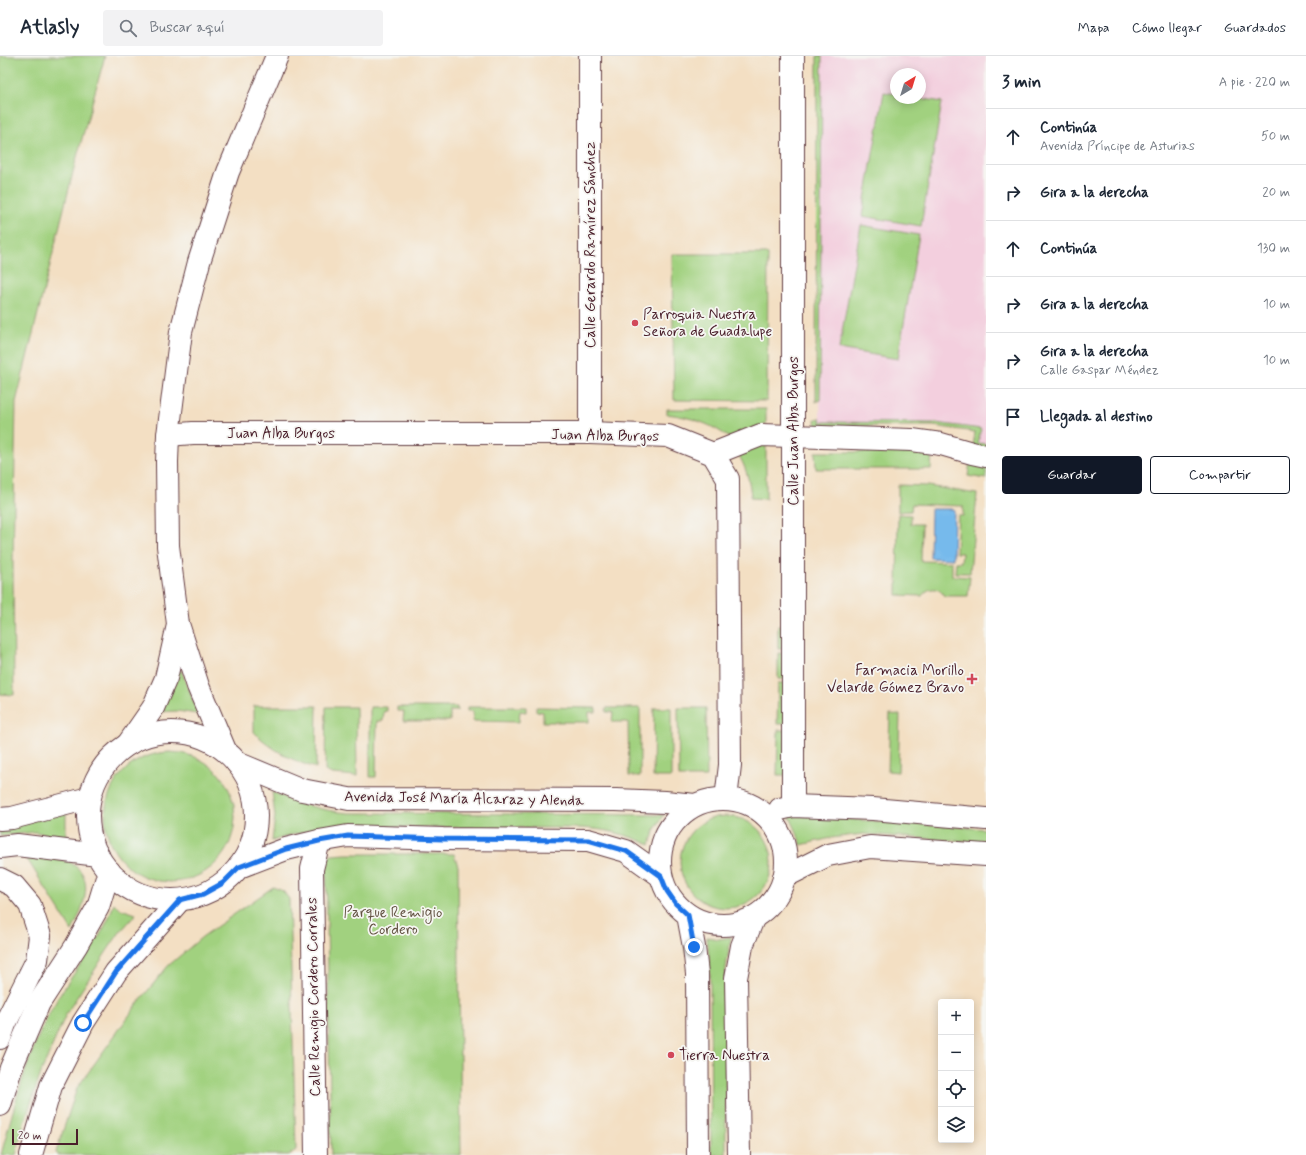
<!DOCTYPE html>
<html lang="es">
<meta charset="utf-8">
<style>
:root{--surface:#fff;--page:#f2f2f3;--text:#1f2937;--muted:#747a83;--line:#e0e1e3;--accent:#111827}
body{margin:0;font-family:Mynerve,sans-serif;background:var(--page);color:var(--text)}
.controls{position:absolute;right:12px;bottom:12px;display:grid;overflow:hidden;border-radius:4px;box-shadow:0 2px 10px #0003}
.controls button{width:36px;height:36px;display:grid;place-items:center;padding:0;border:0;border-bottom:1px solid var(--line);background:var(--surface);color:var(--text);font:20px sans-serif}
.compass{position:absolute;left:890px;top:12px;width:36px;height:36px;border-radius:50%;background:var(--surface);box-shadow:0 2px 10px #0003;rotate:38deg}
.scale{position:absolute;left:12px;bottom:10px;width:66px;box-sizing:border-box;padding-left:4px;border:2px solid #4a1f2b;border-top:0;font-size:11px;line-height:14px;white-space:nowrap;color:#4a1f2b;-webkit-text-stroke:3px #f6f6f2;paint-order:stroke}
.stop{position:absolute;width:12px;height:12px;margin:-9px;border:3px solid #1a73e8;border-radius:50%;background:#fff}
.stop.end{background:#1a73e8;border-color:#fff;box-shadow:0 1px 4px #0008}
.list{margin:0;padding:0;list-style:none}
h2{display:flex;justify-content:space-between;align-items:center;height:52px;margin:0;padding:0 16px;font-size:17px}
h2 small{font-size:13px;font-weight:400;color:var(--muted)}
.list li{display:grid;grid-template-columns:26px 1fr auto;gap:12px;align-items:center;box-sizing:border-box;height:56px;padding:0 16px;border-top:1px solid var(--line)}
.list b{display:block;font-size:15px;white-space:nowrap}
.list p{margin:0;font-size:13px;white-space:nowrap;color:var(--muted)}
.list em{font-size:13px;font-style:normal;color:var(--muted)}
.actions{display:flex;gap:8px;padding:12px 16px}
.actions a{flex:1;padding:9px 0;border:1px solid var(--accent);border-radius:4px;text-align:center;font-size:14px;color:var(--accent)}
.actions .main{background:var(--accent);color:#fff}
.icon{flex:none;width:22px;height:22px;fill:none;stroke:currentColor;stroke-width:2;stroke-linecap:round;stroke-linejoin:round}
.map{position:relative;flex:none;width:986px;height:1099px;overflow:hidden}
header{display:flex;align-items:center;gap:24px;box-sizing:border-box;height:56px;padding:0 20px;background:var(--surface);border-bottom:1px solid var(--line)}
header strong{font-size:19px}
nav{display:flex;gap:22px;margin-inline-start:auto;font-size:14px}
.search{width:280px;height:36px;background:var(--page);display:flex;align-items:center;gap:10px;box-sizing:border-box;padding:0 14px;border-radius:4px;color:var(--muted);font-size:15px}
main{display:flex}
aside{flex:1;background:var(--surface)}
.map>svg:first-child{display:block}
.built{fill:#f3cfde;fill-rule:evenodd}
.green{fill:#a1d17f;stroke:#767855}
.water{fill:#76baec;stroke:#606c8c}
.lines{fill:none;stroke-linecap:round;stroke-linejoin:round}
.minor-casing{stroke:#633c42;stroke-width:24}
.minor{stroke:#fff;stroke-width:22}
.route{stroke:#1a73e8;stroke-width:5}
.poi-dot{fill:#d1495b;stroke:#f6f6f2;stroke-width:1.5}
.labels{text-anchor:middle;stroke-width:3.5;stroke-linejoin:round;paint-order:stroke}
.street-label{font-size:15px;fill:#4a1f2b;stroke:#f6f6f2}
.poi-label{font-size:15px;fill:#4a1f2b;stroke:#f6f6f2;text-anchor:start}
.park-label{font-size:15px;fill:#645444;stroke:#f6f6f2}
</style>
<header>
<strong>Atlasly</strong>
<div class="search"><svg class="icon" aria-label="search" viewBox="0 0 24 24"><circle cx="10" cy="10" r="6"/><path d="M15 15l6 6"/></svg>Buscar aquí</div>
<nav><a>Mapa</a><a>Cómo llegar</a><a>Guardados</a></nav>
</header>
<main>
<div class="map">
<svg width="986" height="1099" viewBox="0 0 986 1099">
<rect width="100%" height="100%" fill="#f6f6f2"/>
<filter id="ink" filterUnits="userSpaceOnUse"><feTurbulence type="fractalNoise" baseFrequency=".025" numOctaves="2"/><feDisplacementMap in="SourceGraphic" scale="8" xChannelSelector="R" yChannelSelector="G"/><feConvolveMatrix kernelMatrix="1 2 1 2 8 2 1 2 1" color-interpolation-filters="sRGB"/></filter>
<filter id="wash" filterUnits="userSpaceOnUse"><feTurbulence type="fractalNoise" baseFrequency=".012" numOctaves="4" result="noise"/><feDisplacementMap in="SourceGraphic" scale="16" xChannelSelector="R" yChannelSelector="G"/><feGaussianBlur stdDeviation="0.9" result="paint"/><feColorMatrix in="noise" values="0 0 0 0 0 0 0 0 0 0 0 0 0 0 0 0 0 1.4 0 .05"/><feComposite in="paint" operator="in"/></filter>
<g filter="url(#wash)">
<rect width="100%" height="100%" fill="#f3dfc3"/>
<path class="built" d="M822,0H986V388L978,387L980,373L936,367L820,366ZM896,18H920V42H896Z"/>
<g class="green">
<polygon points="0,0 105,0 75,108 16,346 13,504 14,639 0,638"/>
<polygon points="817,0 822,0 820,344 816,346"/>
<polygon points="884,36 896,38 896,42 919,42 942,46 921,170 862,160"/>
<polygon points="861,169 919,179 898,303 839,293"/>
<polygon points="672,198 768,198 767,345 674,344"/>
<path d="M667,353H766V368L731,383C712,368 691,361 667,358Z"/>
<polygon points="820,362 821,366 936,367 981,373 978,387 986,388 986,392 973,390 975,376 934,370 816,370 815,364"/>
<path d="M766,385V443L751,442C750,425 746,411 737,396Z"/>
<polygon points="815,396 932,396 931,413 816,413"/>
<polygon points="970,406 986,409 986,423 968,420"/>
<polygon points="898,429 928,430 977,438 970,517 955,517 956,506 961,506 962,497 956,497 958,459 963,460 963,450 912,448 911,455 898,456"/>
<path d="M898,458L911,459V468H922L921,505L952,506V520L970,521L968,540H944C939,530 928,531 922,540L897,539Z"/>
<polygon points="778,570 802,571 801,593 778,593"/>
<polygon points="778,597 802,598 801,623 778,623"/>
<polygon points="181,614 198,657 197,658 177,655 158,656 178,615"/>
<polygon points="778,627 801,627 801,668 777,668"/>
<path d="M254,650H317L316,712C292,705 272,694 254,676Z"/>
<polygon points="326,651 356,651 357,720 332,718 325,715"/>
<polygon points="370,651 387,651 387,655 384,655 383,665 377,665 376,721 370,721"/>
<polygon points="397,651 457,651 457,655 450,655 450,665 403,665 404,655 397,655"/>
<polygon points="467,651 526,651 526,656 520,655 519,666 473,665 473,655 467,655"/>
<polygon points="536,651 596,652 596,656 589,656 589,666 543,666 543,656 536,655"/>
<polygon points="606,652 640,652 640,720 629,720 628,666 612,666 613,656 606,656"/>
<polygon points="654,652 671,652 671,721 653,721"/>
<polygon points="678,652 706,652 707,721 679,721"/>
<polygon points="890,658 900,659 898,716 888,715"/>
<polygon points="778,674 801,674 801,719 777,719"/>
<circle cx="170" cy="761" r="65"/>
<path d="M272,736C297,747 322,755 349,757L664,759L655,773L650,789C627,778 605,773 580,772L341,771C317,773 295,777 272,785L275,760Z"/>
<polygon points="66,755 66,775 69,784 36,776 0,780 0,770"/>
<polygon points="789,759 986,773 986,787 863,778 831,782 801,789 796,774"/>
<circle cx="726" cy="806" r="46"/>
<path d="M24,798C38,801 53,801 67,805C70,806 72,808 75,810C96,824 81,857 72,875Z"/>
<polygon points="346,798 454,798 458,810 461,1099 331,1099 326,802 332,799"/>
<polygon points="273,831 283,835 289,843 296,1094 289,1099 57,1099 56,1096 77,1032 141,943 168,910 202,881"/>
<path d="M114,848L121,853L136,858L120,876L107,895L66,958L42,1014L24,1067L16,1099H1C15,1047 30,988 58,942C77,910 103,883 114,848Z"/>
<polygon points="707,881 719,883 731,881 726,912 725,926 726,1099 711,1099 710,912"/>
</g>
<polygon class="water" points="931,453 954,453 953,503 930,502"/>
</g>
<g filter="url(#ink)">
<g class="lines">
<g class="minor-casing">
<g id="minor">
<polyline points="793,0 793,750"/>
<polyline points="590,377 590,0"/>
<polyline points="168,379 193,377 590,377 668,380 713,398 728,423 730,709 726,743"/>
<polyline points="713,398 761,379 912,384 941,388 972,397 986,400"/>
<circle cx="172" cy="760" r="84"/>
<polyline points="128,688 153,652 166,622 178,569"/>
<polyline points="225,694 198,630 178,568 168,490 167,406 168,379 181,276 199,206 228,116 277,0"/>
<polyline points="237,707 302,734 349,743 616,744 665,746 695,749"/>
<circle cx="723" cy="806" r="63"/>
<polyline points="780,753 793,750 873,753 986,763"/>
<polyline points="0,763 12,762 89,742"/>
<polyline points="0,791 17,789 98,799"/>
<polyline points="239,811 286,793 319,785 348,780 443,783 588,784 626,795 661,820"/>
<polyline points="784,821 828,799 870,791 986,799"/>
<polyline points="0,823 14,830 30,849 40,880 37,904 5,968 0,982"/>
<polyline points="688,859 694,891 697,918 698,1099"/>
<polyline points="0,1049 11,1012 39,947 76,890 98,851 109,815"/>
<polyline points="31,1099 51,1030 83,967 116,916 180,844"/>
<polyline points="316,1099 312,813 319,785"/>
<polyline points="739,1099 736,922 742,890 753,863"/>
</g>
</g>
<use href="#minor" class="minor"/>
</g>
</g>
<g class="lines" filter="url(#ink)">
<polyline class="route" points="83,967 116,916 180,844 203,838 223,827 239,811 286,793 319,785 348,780 443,783 588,784 626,795 661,820 667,835 676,848 688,859 694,891"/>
</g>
<g class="poi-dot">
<circle cx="635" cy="267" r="4"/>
<path d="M970 617h4v4h4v4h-4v4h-4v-4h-4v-4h4z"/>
<circle cx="671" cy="999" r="4"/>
</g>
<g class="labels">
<g class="street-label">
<text transform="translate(590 189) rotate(-90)" y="5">Calle Gerardo Ramírez Sánchez</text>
<text transform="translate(793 375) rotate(-90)" y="5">Calle Juan Alba Burgos</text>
<text x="281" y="382">Juan Alba Burgos</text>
<text transform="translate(605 379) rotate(1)" y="5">Juan Alba Burgos</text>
<text transform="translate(464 742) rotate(1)" y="5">Avenida José María Alcaraz y Alenda</text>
<text transform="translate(313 941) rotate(-91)" y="5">Calle Remigio Cordero Corrales</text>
</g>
<g class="poi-label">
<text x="643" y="263">Parroquia Nuestra<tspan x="643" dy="17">Señora de Guadalupe</tspan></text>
<text x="964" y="619" text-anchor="end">Farmacia Morillo<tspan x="964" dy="17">Velarde Gómez Bravo</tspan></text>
<text x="679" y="1004">Tierra Nuestra</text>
</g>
<g class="park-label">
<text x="393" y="861">Parque Remigio<tspan x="393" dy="17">Cordero</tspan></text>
</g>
</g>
</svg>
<div class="controls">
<button>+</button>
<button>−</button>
<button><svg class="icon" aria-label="locate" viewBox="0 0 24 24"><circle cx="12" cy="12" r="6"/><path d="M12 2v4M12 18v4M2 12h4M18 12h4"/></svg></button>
<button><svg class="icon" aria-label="layers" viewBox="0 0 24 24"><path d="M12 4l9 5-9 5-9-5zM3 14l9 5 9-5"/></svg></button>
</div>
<svg class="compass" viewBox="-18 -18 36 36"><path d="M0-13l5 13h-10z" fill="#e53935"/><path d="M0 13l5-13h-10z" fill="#747a83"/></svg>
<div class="scale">20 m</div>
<div class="stop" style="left:83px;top:967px"></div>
<div class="stop end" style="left:694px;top:891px"></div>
</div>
<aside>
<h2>3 min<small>A pie · 220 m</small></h2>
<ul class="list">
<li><svg class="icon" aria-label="ahead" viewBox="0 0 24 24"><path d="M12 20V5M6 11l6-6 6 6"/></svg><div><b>Continúa</b><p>Avenida Príncipe de Asturias</p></div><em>50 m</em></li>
<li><svg class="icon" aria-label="right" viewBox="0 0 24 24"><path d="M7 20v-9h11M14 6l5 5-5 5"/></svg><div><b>Gira a la derecha</b></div><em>20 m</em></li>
<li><svg class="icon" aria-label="ahead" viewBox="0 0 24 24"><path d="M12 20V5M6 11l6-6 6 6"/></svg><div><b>Continúa</b></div><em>130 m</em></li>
<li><svg class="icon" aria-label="right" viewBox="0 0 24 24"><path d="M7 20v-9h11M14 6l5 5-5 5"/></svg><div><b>Gira a la derecha</b></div><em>10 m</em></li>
<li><svg class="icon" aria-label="right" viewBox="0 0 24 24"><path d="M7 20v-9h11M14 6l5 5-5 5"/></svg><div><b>Gira a la derecha</b><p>Calle Gaspar Méndez</p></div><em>10 m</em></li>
<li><svg class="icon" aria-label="arrive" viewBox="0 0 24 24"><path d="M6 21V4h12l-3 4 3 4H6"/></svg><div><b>Llegada al destino</b></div></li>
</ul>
<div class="actions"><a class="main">Guardar</a><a>Compartir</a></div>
</aside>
</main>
